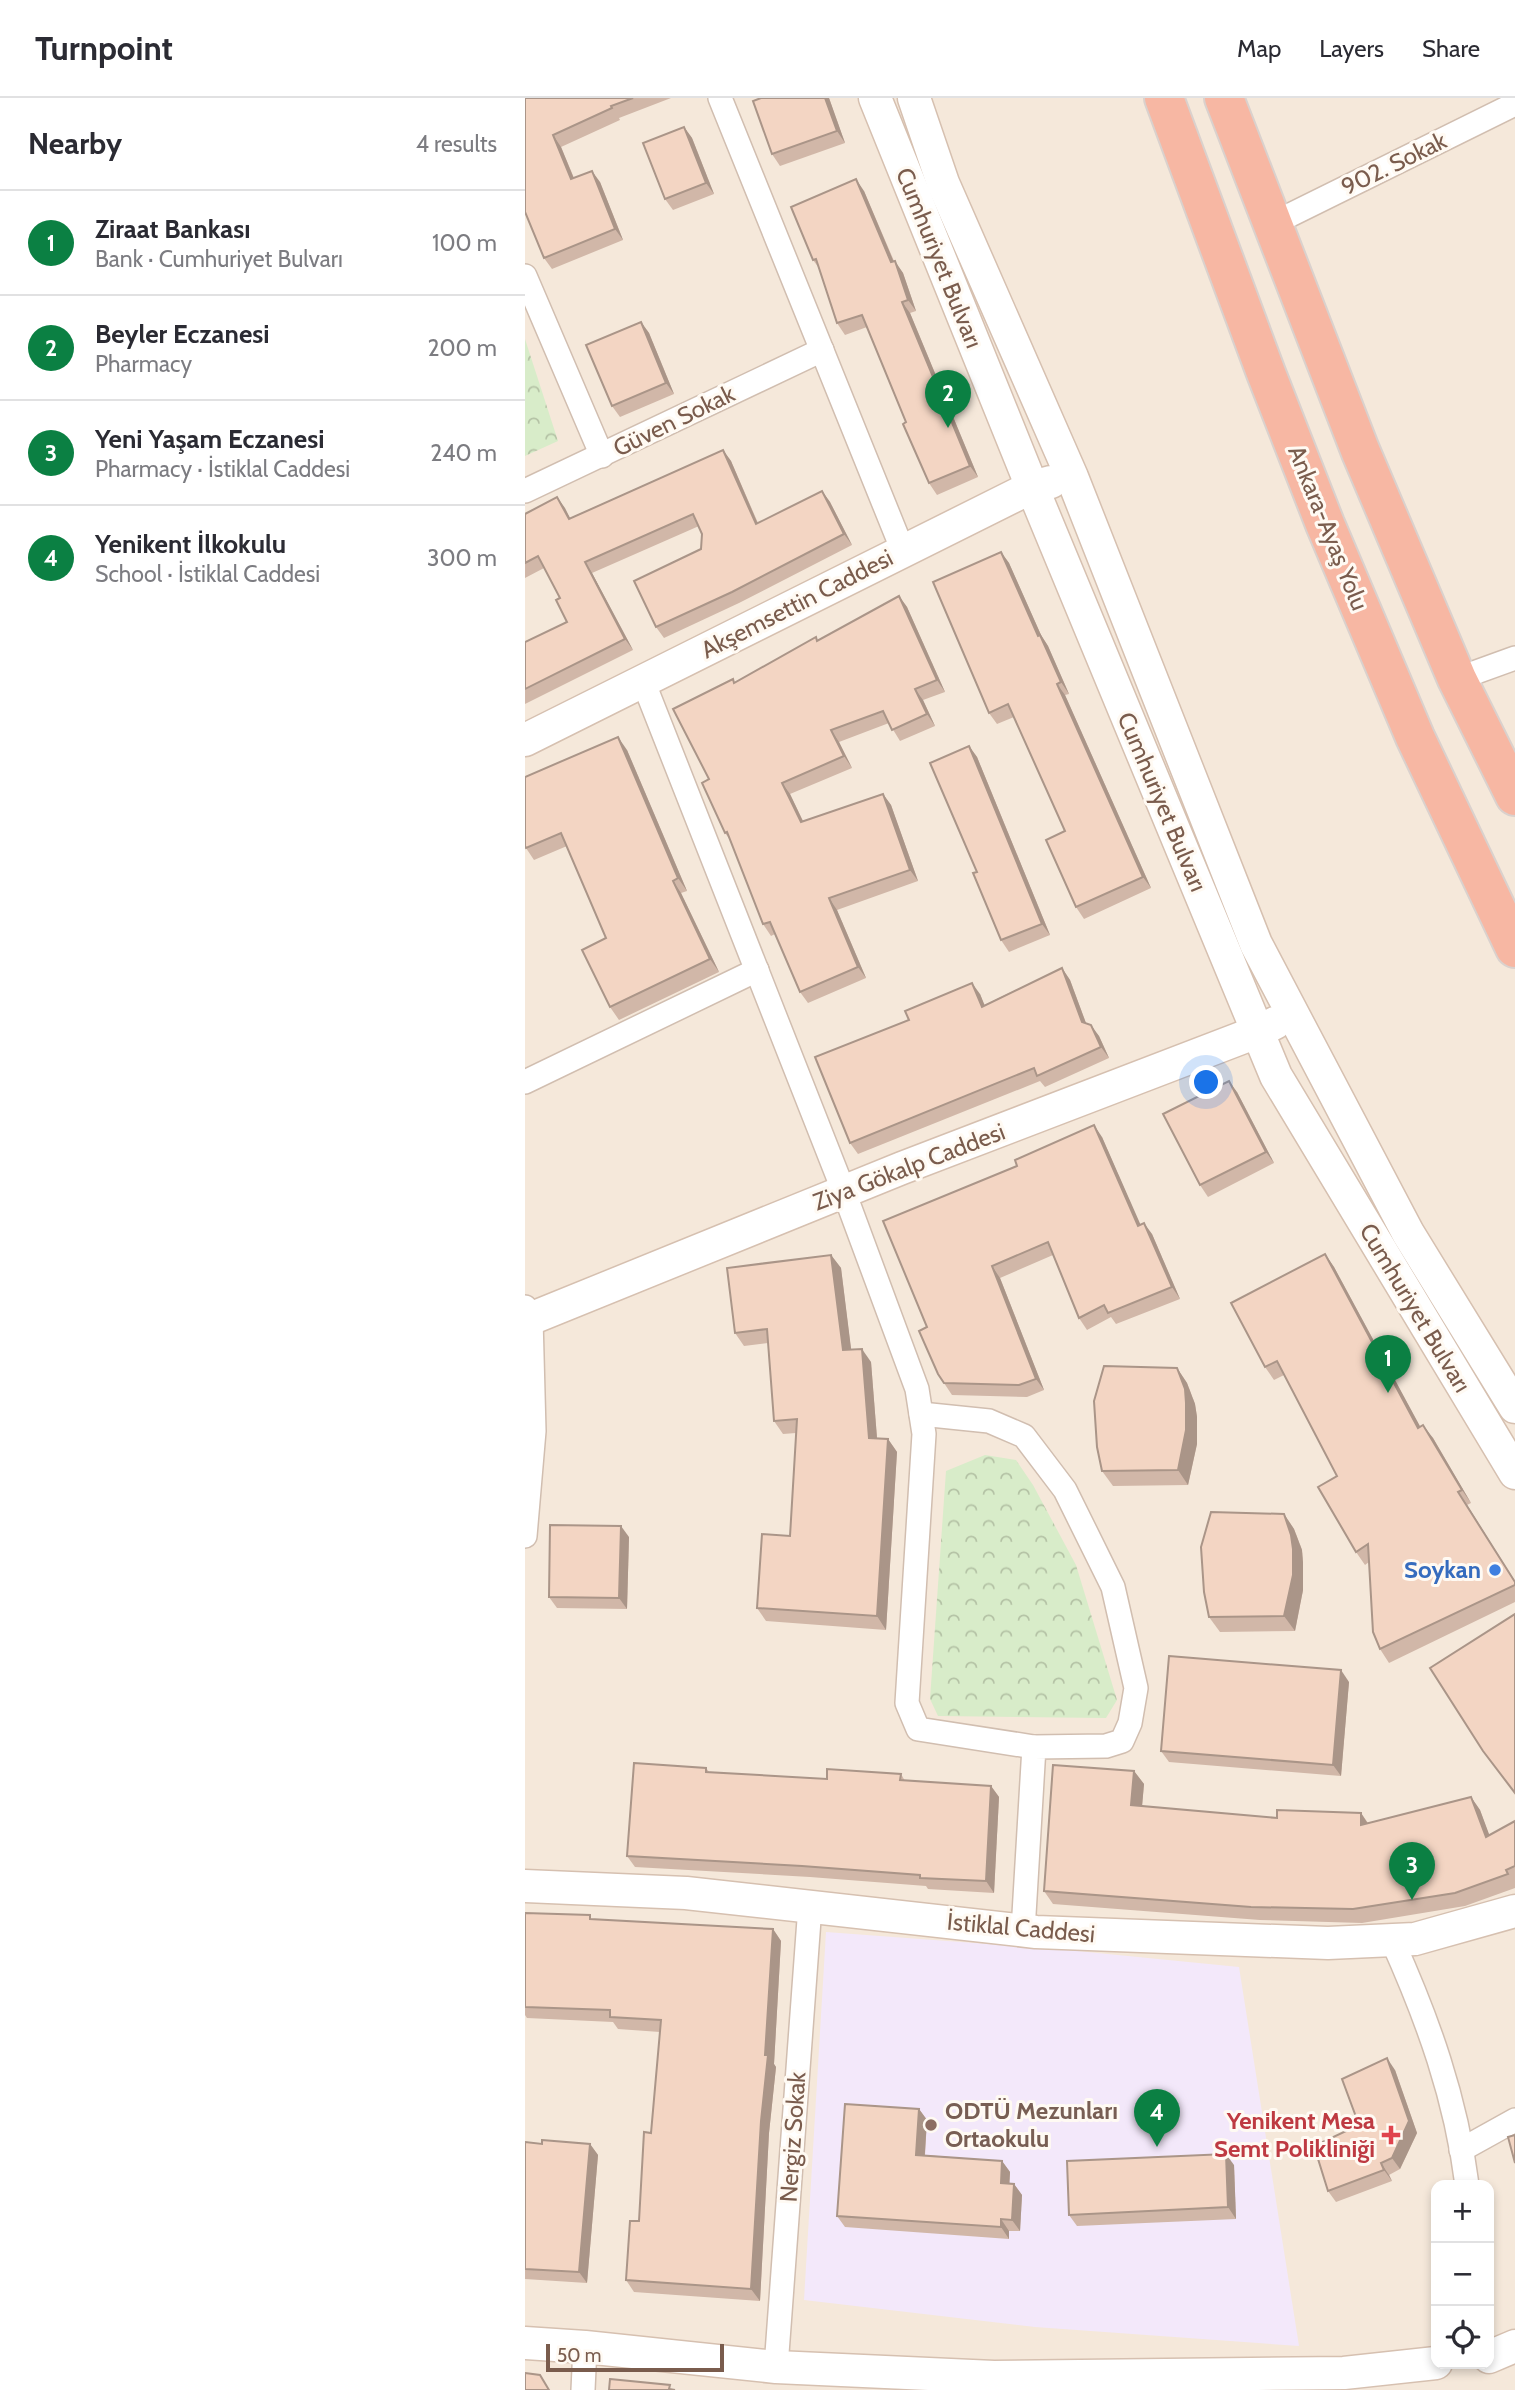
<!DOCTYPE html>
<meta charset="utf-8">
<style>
:root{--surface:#fff;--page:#f7f7f7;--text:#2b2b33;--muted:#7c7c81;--line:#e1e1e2;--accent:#0b8043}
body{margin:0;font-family:Cabin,sans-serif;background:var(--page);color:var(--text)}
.controls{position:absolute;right:21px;bottom:21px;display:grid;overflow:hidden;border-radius:14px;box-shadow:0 4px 10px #0003}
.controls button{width:63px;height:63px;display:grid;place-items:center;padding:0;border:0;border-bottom:2px solid var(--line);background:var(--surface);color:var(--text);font:35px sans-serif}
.scale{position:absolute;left:21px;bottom:18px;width:178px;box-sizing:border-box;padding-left:7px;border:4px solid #7a5c4d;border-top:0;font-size:19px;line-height:24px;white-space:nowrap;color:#7a5c4d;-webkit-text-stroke:5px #fffaf3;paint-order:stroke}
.you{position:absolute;left:682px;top:985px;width:24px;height:24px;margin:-18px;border:5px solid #fff;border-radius:50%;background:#1a73e8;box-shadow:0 0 0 10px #1a73e833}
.badge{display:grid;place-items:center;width:46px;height:46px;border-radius:50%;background:var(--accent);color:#fff;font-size:23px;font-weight:700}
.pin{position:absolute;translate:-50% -58px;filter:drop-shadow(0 2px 4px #0008)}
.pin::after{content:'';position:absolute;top:37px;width:24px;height:21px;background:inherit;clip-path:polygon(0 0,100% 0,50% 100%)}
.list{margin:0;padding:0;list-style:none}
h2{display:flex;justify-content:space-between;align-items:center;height:91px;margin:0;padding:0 28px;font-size:30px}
h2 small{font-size:23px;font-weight:400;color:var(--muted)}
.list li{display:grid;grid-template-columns:46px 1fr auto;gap:21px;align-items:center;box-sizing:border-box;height:105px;padding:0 28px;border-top:2px solid var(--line)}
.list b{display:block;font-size:26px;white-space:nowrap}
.list p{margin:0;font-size:23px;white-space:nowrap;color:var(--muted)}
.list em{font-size:23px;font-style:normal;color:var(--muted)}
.icon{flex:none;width:38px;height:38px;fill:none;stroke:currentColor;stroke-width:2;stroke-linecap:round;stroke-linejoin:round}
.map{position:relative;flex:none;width:990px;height:2292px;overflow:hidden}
header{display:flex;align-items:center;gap:42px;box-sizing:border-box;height:98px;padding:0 35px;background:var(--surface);border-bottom:2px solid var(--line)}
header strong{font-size:33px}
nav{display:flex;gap:38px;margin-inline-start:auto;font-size:24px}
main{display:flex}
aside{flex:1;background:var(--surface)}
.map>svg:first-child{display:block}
.residential{fill:#f5e8da;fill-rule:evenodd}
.education{fill:#f3e8fa}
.park{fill:url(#park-crowns)}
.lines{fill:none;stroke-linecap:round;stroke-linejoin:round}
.street-casing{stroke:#d1beb0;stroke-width:26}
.secondary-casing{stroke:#d6c0b0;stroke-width:35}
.highway-casing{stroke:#dad1cd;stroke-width:42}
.street{stroke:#fff;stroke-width:23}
.secondary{stroke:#fff;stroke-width:32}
.highway{stroke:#f7b7a3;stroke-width:38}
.wall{fill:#d1b7a8}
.shaded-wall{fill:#aa9588}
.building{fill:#f3d5c3;stroke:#aa9588;stroke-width:2}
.shop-dot{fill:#3f7fe0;stroke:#fffaf3;stroke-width:2.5}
.education-dot{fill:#8d6e63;stroke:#fffaf3;stroke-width:2.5}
.health-dot{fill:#e0444e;stroke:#fffaf3;stroke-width:2.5}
.labels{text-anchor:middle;stroke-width:6;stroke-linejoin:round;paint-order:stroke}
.street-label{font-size:24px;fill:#7a5c4d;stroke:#fffaf3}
.shop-label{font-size:24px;font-weight:bold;fill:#366cbe;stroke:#fffaf3;text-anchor:end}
.education-label{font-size:24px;font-weight:bold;fill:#785e54;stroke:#fffaf3;text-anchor:start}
.health-label{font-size:24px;font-weight:bold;fill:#be3a42;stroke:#fffaf3;text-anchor:end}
</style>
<header>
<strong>Turnpoint</strong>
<nav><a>Map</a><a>Layers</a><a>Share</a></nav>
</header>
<main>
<aside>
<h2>Nearby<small>4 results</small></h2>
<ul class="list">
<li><span class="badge">1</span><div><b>Ziraat Bankası</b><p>Bank · Cumhuriyet Bulvarı</p></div><em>100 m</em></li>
<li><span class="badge">2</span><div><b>Beyler Eczanesi</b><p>Pharmacy</p></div><em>200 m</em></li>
<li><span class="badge">3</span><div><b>Yeni Yaşam Eczanesi</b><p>Pharmacy · İstiklal Caddesi</p></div><em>240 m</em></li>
<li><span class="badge">4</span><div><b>Yenikent İlkokulu</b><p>School · İstiklal Caddesi</p></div><em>300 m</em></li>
</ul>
</aside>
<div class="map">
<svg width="990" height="2292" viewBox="0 0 990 2292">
<defs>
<pattern id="park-crowns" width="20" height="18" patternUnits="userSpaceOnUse" patternTransform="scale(1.75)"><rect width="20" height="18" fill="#d8ecc9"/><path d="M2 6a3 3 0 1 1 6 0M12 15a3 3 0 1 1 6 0" fill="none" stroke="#b4c2a5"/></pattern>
</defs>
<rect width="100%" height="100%" fill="#fdf6ec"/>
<path class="residential" d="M0,0H990V2292H0ZM911,2087H964V2266H911Z"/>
<polygon class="education" points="301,1834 532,1851 714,1869 774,2248 510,2229 279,2202"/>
<g class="park">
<polygon points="0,241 33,343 0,358"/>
<polygon points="460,1357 491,1362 508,1387 551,1467 592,1602 581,1620 413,1618 405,1601 421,1373"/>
</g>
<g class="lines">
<g class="street-casing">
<g id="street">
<polyline points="195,0 378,453"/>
<polyline points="747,126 990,6"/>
<polyline points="0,178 77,358"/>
<polyline points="0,393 297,252"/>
<polyline points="932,581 990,560"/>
<polyline points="118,583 319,1094 392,1291 399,1336 382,1605 393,1631 509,1649"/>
<polyline points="0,984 232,872"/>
<polyline points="0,1209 6,1220 9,1333 0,1438"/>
<polyline points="396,1316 464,1323 499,1338 540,1392 588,1489 611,1590 605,1625 597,1643 581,1648 509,1649 498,1833"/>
<path d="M867,1842C903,1922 931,2000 942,2087"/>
<polyline points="936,2052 990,2022"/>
<polyline points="251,2269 285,1808"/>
<polyline points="58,2292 60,2249"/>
</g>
</g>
<g class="secondary-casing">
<g id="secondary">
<polyline points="350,0 507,389 751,978 990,1375"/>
<polyline points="389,0 418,85 547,379 731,846 883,1135 990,1309"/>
<polyline points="0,642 507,389 526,384"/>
<polyline points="0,1223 377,1070 732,934 750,925"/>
<polyline points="0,1788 161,1795 511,1834 803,1845 890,1841 990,1813"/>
<polyline points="0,2245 60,2249 251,2269 469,2279 819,2275 911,2265"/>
<polyline points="964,2259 990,2248"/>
</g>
</g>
<g class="highway-casing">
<g id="highway">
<polyline points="639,0 741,275 800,426 890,639 990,850"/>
<polyline points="699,0 835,352 932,581 990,698"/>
</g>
</g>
<use href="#street" class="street"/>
<use href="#secondary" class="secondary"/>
<use href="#highway" class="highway"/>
</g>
<g class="wall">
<polygon points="0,0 146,0 94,20 95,22 36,49 49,80 75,84 98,142 27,171 19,160"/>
<polygon points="304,0 320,45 255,68 247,56"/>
<polygon points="159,29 167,40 189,96 148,112 140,101"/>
<polygon points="339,93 369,163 378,175 391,213 385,215 453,379 412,397 404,385 381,324 342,229 320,237 312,225 294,170 288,162"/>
<polygon points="116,224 124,235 149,296 95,319 87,308"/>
<polygon points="198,352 206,363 233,425 297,393 305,404 327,447 214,505 139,540 131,529 176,451 177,436 174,428 67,475 108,552 0,606 0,544 42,524 35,500 19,470 0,480 0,416 32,399 45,420"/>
<polygon points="476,454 484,465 516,537 523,548 544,596 540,597 626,790 559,821 551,809 540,733 489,619 472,626 464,615"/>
<polygon points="374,498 382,509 420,594 398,602 410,628 375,643 364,625 314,644 327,670 265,696 278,723 358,696 366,707 393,783 312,812 341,880 283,905 275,894 250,836 246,838 238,826 206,743 200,735 184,681 210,584 293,542"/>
<polygon points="444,648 452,659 525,837 484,854 476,842"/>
<polygon points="102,652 162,793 156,795 194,874 94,922 85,909 81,840 42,748 9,762 1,750"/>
<polygon points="537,870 545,882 561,925 574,938 584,960 520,989 515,983 333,1056 325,1045 455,896 459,907"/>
<polygon points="712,994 749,1065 683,1099 675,1087"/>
<polygon points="577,1039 615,1127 627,1136 655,1201 591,1226 586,1219 562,1232 554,1220 528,1157 475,1180 519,1292 502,1299 427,1297 413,1276 402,1229"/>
<polygon points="800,1156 809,1169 895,1329 908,1340 946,1405 942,1407 990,1483 990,1504 864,1565 855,1551 844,1464 840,1467 831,1454 812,1378 759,1277 749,1282 740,1269"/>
<polygon points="306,1157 316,1170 326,1252 346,1264 352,1340 363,1341 372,1354 361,1532 241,1523 232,1510 265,1438 271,1335 258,1336 249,1323 243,1245 219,1248 210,1235"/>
<polygon points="652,1270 662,1285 670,1306 672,1319 672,1346 663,1387 588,1388 577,1373"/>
<polygon points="759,1416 769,1431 777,1452 778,1465 778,1492 770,1533 695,1534 684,1519"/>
<polygon points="104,1439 102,1511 32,1510 24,1499"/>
<polygon points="824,1584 816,1678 644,1664 636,1653"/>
<polygon points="181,1670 185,1675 302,1681 376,1676 380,1683 466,1688 474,1699 469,1795 403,1791 401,1788 285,1779 110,1769 102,1758"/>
<polygon points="609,1673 619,1686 617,1708 752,1720 836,1715 843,1725 946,1699 955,1712 964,1737 990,1723 990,1790 940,1808 837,1825 735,1822 528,1806 519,1793"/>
<polygon points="0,1815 68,1821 248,1831 256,1843 249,1966 251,1969 244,2035 235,2203 109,2194 101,2182 114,2123 126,2035 135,1934 93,1931 88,1924 2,1920 0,1917"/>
<polygon points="870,1972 892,2035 875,2071 864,2077 867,2083 811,2104 803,2093 834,2027"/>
<polygon points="394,2011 402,2022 400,2057 477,2063 485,2074 484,2085 489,2086 497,2097 495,2133 484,2133 484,2141 320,2129 312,2118"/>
<polygon points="0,2044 17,2046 65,2046 73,2057 62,2185 0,2181"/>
<polygon points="709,2067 711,2121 552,2128 544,2117"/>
</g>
<g class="shaded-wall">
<polygon points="300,0 304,0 320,45 312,33"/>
<polygon points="159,29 167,40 189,96 181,85"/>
<polygon points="28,37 36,49 54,93 46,81"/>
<polygon points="67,73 75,84 98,142 90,131"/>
<polygon points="331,81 339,93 373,174 370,163 378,175 391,213 383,202"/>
<polygon points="377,204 385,215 453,379 445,368"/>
<polygon points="116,224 124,235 149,296 141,285"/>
<polygon points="198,352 206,363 238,438 231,426"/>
<polygon points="297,393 305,404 327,447 319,436"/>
<polygon points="32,399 40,410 51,432 44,421"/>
<polygon points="476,454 484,465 516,537 523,548 544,596 536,584 513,538"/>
<polygon points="60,464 67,475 108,552 100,541"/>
<polygon points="374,498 382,509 420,594 412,582"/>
<polygon points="532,586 540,597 626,790 618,779"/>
<polygon points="390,591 398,602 410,628 402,616"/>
<polygon points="306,632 314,644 327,670 319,658"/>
<polygon points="93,639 102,652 162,793 153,780"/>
<polygon points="444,648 452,659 525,837 517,826"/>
<polygon points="257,685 265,696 284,736 276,724"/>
<polygon points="358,696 366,707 393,783 385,772"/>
<polygon points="148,783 156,795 194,874 185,861"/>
<polygon points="304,800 312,812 341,880 333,869"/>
<polygon points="537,870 545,882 565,936 557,924"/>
<polygon points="447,885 455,896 465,920 457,909"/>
<polygon points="566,927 574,938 584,960 576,949"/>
<polygon points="704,983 712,994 749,1065 741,1054"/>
<polygon points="569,1027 577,1039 621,1139 613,1128"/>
<polygon points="619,1125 627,1136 655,1201 647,1189"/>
<polygon points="800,1156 809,1169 903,1343 893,1330"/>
<polygon points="306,1157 316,1170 328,1266 318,1252"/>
<polygon points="467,1168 475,1180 519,1292 511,1281"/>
<polygon points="337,1251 346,1264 353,1353 344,1340"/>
<polygon points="652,1270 662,1285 670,1306 672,1319 672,1346 663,1387 653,1372"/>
<polygon points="898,1327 908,1340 946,1405 937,1392"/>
<polygon points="363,1341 372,1354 361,1532 352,1518"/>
<polygon points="933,1394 942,1407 990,1484"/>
<polygon points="759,1416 769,1431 777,1452 778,1465 778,1492 770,1533 759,1518"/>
<polygon points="96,1428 104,1439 102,1511 94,1500"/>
<polygon points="816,1572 824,1584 816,1678 808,1667"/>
<polygon points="609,1673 619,1686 616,1720 606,1707"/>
<polygon points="466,1688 474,1699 469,1795 461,1783"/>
<polygon points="946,1699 955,1712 970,1752 961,1739"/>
<polygon points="836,1715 845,1729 836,1727"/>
<polygon points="248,1831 256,1843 249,1966 251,1969 244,2035 235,2203 226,2191"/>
<polygon points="862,1960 870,1972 892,2035 875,2071 867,2060"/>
<polygon points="394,2011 402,2022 399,2068 391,2057"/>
<polygon points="65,2046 73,2057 62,2185 54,2174"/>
<polygon points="701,2056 709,2067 711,2121 703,2109"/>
<polygon points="477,2063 485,2074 484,2096 476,2085"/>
<polygon points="856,2065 864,2077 867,2083 859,2072"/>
<polygon points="489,2086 497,2097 495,2133 487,2122"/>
<polygon points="476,2121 484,2133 484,2141 476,2129"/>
</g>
<g class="building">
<polygon points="0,0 108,0 86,8 87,10 28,37 46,81 67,73 90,131 19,160 0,114"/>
<polygon points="236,0 300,0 312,33 247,56 228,3"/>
<polygon points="159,29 181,85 140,101 118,45"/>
<polygon points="331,81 366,164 370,163 383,202 377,204 445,368 404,385 378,326 381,324 337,217 312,225 291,161 288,162 266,109"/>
<polygon points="116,224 141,285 87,308 61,247"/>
<polygon points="198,352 231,426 297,393 319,436 207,494 131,529 109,483 176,451 177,436 168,416 60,464 100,541 0,591 0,544 42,524 31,502 35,500 13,458 0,465 0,416 32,399 44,421"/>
<polygon points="476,454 513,538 515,537 536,584 532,586 618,779 551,809 521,742 540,733 483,606 464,615 408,484"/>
<polygon points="374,498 412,582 390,591 402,616 367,632 358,613 306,632 319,658 257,685 276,724 358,696 385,772 304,800 333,869 275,894 245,824 238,826 202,734 200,735 177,685 184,681 148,611 208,581 209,585 291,539 292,543"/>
<polygon points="93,639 153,780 148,783 185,861 85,909 57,852 81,840 36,735 1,750 0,748 0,679"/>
<polygon points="444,648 517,826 476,842 448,775 452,774 405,665"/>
<polygon points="537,870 557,924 566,927 576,949 512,978 509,970 325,1045 290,959 384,922 380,913 447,885 457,909"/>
<polygon points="704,983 741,1054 675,1087 638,1016"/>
<polygon points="569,1027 613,1128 619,1125 647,1189 583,1215 579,1207 554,1220 523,1144 467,1168 511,1281 494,1287 419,1285 413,1276 394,1233 402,1229 358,1123 492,1068 490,1062"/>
<polygon points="800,1156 893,1330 898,1327 937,1392 933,1394 990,1484 990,1487 855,1551 848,1534 843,1446 831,1454 793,1389 812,1378 752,1263 740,1269 706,1205"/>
<polygon points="306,1157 318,1252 337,1251 344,1340 363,1341 352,1518 232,1510 237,1436 265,1438 272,1321 249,1323 242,1231 210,1235 202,1170"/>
<polygon points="579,1268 652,1270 660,1291 661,1305 661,1332 653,1372 577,1373 572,1349 569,1303"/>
<polygon points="686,1414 759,1416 766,1437 768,1451 768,1477 759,1518 684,1519 679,1494 676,1449"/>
<polygon points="25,1427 96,1428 94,1500 24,1499"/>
<polygon points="990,1516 990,1695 958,1653 905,1570"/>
<polygon points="644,1558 816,1572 808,1667 636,1653"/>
<polygon points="109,1665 181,1670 181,1674 302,1681 302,1671 376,1676 375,1682 466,1688 461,1783 395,1780 395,1777 277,1768 102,1758"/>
<polygon points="528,1667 609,1673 606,1707 752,1720 752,1712 836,1715 836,1727 946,1699 961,1739 990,1723 990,1768 981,1772 983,1776 930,1795 828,1811 726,1809 519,1793"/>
<polygon points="0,1815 65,1817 65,1821 248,1831 240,1957 243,1957 236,2023 226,2191 101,2182 105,2123 114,2123 119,2034 126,2035 136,1922 85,1919 85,1912 0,1909"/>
<polygon points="862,1960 884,2023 867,2060 856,2065 859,2072 803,2093 789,2048 834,2027 817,1981"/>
<polygon points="320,2006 394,2011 391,2057 477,2063 476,2085 489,2086 487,2122 476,2121 476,2129 312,2118"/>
<polygon points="990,2037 990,2065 983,2039"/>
<polygon points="17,2042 65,2046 54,2174 0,2171 0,2044 17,2046"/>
<polygon points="701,2056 703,2109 544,2117 542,2063"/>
<polygon points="0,2275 15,2277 24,2292 0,2292"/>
<polygon points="85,2281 145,2287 144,2291 150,2292 84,2292"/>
</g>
<circle class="shop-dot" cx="970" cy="1472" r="7"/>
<circle class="education-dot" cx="406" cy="2027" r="7"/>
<path class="health-dot" d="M862.5 2026.5h7v7h7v7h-7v7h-7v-7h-7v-7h7z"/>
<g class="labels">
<g class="street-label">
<text transform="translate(869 66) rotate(-26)" y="8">902. Sokak</text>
<text transform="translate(414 160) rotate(68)" y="8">Cumhuriyet Bulvarı</text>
<text transform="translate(149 323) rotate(-26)" y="8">Güven Sokak</text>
<text transform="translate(803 430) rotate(68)" y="8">Ankara-Ayaş Yolu</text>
<text transform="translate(272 506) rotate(-27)" y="8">Akşemsettin Caddesi</text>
<text transform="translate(637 704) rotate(67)" y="8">Cumhuriyet Bulvarı</text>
<text transform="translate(384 1069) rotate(-21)" y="8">Ziya Gökalp Caddesi</text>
<text transform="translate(890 1210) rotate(59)" y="8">Cumhuriyet Bulvarı</text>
<text transform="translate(496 1830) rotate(5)" y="8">İstiklal Caddesi</text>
<text transform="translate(268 2039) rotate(-86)" y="8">Nergiz Sokak</text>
</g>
<g class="shop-label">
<text x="956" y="1480">Soykan</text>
</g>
<g class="education-label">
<text x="420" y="2021">ODTÜ Mezunları<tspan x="420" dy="28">Ortaokulu</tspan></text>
</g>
<g class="health-label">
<text x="850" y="2031">Yenikent Mesa<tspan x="850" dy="28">Semt Polikliniği</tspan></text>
</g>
</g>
</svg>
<div class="controls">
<button>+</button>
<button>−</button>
<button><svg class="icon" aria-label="locate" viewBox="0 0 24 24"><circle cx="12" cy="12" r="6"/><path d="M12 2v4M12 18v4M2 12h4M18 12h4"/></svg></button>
</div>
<div class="scale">50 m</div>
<div class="you"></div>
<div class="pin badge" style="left:863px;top:1295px">1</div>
<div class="pin badge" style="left:423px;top:330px">2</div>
<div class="pin badge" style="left:887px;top:1802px">3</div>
<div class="pin badge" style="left:632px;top:2049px">4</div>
</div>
</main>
